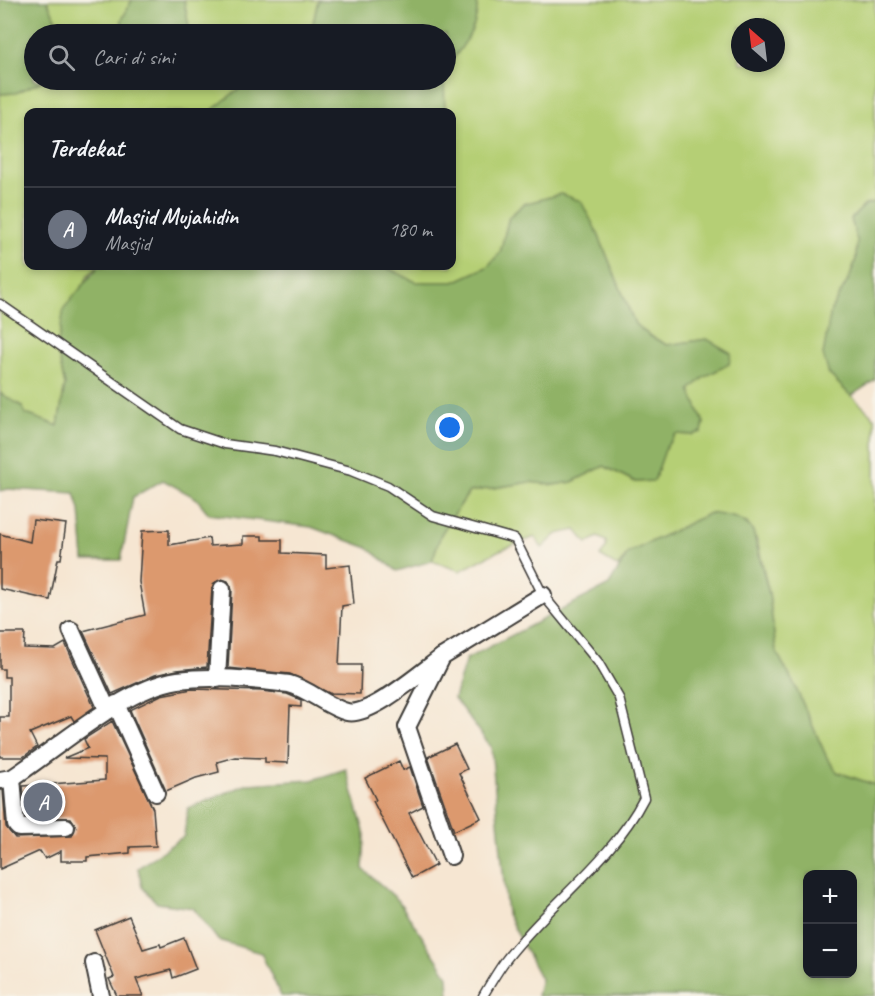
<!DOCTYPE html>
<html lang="id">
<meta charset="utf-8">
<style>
:root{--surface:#171b24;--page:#20242c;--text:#f1f3f6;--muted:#9ea1a6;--line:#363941;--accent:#1f6fb2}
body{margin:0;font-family:Caveat,sans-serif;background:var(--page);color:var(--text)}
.controls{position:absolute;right:18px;bottom:18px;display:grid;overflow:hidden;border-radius:12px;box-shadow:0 3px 9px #0003}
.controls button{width:54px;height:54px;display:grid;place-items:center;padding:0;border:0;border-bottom:2px solid var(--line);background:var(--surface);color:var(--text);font:30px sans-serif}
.compass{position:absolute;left:731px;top:18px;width:54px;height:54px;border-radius:50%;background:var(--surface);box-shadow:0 3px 9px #0003;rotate:332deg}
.you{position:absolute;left:450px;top:428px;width:21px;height:21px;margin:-15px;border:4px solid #fff;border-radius:50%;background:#1a73e8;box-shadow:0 0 0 9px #1a73e833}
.badge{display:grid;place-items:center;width:39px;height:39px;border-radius:50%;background:var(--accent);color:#fff;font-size:20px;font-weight:700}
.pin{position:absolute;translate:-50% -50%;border:3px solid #fff;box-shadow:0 2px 6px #0006}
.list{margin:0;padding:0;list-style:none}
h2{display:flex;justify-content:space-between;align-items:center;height:78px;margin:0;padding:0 24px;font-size:26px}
h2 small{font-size:20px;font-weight:400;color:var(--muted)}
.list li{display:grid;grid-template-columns:39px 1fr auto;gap:18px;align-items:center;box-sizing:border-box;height:84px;padding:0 24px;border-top:2px solid var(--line)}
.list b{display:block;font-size:22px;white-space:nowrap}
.list p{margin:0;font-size:20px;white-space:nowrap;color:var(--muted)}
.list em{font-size:20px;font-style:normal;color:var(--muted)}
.icon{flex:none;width:33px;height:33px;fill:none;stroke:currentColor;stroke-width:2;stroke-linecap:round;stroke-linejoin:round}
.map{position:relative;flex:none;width:875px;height:996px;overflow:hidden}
.search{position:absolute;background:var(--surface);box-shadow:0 3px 9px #0003;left:24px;top:24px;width:432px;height:66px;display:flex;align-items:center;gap:15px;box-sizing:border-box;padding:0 21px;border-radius:33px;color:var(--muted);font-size:22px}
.panel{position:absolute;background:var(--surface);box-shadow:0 3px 9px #0003;left:24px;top:108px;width:432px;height:162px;border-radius:12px}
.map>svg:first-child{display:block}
.green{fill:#b5cf75;stroke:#687648;stroke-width:1.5;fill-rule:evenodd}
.forest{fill:#90b266;stroke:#566741;stroke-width:1.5;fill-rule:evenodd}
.building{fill:#dc996e}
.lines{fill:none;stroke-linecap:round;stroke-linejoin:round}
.service-casing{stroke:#3d3a37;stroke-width:11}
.minor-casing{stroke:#3d3a37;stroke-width:20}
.service{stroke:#fff;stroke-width:8}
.minor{stroke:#fff;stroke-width:16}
</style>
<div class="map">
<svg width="875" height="996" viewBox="0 0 875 996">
<rect width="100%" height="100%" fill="#f7f3e8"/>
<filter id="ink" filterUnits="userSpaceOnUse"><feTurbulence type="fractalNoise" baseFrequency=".0167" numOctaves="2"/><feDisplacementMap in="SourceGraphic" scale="12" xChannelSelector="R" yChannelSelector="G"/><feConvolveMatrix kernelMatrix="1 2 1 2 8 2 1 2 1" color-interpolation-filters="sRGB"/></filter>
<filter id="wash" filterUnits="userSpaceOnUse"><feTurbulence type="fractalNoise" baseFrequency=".008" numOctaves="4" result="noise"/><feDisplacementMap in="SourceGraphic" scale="24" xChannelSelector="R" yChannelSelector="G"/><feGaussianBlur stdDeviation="1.35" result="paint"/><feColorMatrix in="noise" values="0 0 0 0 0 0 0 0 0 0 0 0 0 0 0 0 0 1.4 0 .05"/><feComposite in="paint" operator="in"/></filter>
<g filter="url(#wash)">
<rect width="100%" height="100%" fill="#f6e6d2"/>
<g class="green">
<polygon points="47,0 132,0 122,20 122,34 62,34"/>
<polygon points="184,0 318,0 313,24 306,34 190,34"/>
<path d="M476,0H875V202L866,204L851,219L857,240L856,259L850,277L831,310L829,374L875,418V785L837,772L827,758L794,684L776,651L769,594L757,540L747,523L710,513L628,553L618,567L600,556L606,548V541L598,537L587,543L576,530L557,534L542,548L535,537L498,551L460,571L432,561L441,534L469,492L530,482L553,485L572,482L604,466L635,482L654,481L666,446L676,434L693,435L704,423L690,390L704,377L729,364L707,339L667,345L650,336L635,324L598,234L561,194L524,204L509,217L500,253L487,267L454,282H416L383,266H452V112H445C445,98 441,79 447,67C458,44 482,29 476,0ZM740,27H776V63H740Z"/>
<polygon points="44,80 161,80 168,82 171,80 250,80 210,112 28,112 28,266 99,266 88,275 57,349 65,385 58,426 26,414 0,393 0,94 16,93"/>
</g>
<g class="forest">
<polygon points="0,0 47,0 62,34 34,34 34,80 44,80 16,93 0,94"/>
<polygon points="132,0 184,0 190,34 122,34 122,20"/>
<path d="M318,0H476C482,26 460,49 446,69V34H306L313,24Z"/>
<polygon points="250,80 444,80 445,112 210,112"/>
<polygon points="561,194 581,201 598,234 635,324 650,336 667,345 707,339 731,353 729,364 704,377 690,390 704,423 702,432 693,435 676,434 666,447 654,481 636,482 604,466 572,482 553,485 530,482 469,492 441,534 432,561 397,571 368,548 311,527 209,514 196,498 163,480 133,497 121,560 84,560 80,510 75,493 8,489 0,491 0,393 22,406 26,414 58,426 65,385 57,349 64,308 99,266 383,266 416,282 454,282 487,267 500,253 509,217 524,204"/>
<polygon points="875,202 875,380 851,396 829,374 823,355 831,310 850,277 856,259 857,240 851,219 866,204"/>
<path d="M710,513C727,516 743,516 753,531L769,594L776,651L794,684L827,758L837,772L875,785V996H537L541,979L507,914L491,747L454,698L466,659L609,585L628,553ZM808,874H852V974H808Z"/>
<polygon points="346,769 365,835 363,869 398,900 448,976 449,996 281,996 261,953 218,940 193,908 157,903 142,887 138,868 184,836 188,808 248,784 312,780"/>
</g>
<g id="blocks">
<g class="building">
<polygon points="33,520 66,524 61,559 58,559 50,600 0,589 0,534 30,542"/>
<polygon points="169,530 169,545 209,538 210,546 243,544 243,536 262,536 262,540 282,540 282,553 326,555 326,568 350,565 354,604 342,606 339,665 361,665 360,694 329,693 290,674 228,668 232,590 228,581 222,579 214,583 212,588 207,667 177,670 155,675 112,694 83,631 145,615 139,582 142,531"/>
<polygon points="0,633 25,633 24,648 55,649 65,643 94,707 74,721 71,716 30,733 37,747 23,757 0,757 0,717 9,717 9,677 4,677 4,669 0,669"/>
<polygon points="192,689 261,691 287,694 301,700 301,707 290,706 288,763 265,762 265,758 235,757 217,762 219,772 196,778 166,791 130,710 161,695"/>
<polygon points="112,721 153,809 156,846 130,847 130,853 87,857 87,861 61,861 61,851 45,859 40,851 0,869 0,790 3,790 6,827 15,838 72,836 76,826 71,818 26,817 23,786 105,780 105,759 64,758 88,748 84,739"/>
<polygon points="455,744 467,769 459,773 481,818 454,831 428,757"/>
<polygon points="399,761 403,770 410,767 423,806 409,813 436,865 412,878 373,801 376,800 365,778"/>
<polygon points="129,916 143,949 160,944 161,947 184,938 196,969 173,978 171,970 136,979 143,996 117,996 109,979 114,977 95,930"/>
</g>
</g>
</g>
<g filter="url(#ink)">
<use href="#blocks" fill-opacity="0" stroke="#3d3a37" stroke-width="1.5"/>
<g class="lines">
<g class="service-casing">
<path id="service" d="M0,304L180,429L225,444L275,451L351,471L388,486L433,516L515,539L543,595L598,662L619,698L644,798C611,862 548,904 505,961C497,972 490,984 483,996"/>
</g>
<g class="minor-casing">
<g id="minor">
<polyline points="71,630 108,711"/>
<polyline points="217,679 222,589"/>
<polyline points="116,704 156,793"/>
<polyline points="12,778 16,825 19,828 66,827"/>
<path d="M0,780L12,778C59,747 124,688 178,680C214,675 254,680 289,684C311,690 327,707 347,712C369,718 424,670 442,657"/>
<polyline points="451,856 407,727 442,657 543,595"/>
<polyline points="94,963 101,996"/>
</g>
</g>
<use href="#service" class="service"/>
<use href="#minor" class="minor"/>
</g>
</g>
</svg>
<div class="controls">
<button>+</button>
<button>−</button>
</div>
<svg class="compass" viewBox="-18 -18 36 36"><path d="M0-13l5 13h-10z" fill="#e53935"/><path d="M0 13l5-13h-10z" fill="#9ea1a6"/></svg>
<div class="you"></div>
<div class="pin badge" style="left:43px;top:802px;background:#6b7280">A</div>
<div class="search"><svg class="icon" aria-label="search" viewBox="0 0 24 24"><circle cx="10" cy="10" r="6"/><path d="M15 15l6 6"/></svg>Cari di sini</div>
<section class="panel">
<h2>Terdekat<small></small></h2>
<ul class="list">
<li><span class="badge" style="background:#6b7280">A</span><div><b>Masjid Mujahidin</b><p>Masjid</p></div><em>180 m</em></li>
</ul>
</section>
</div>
